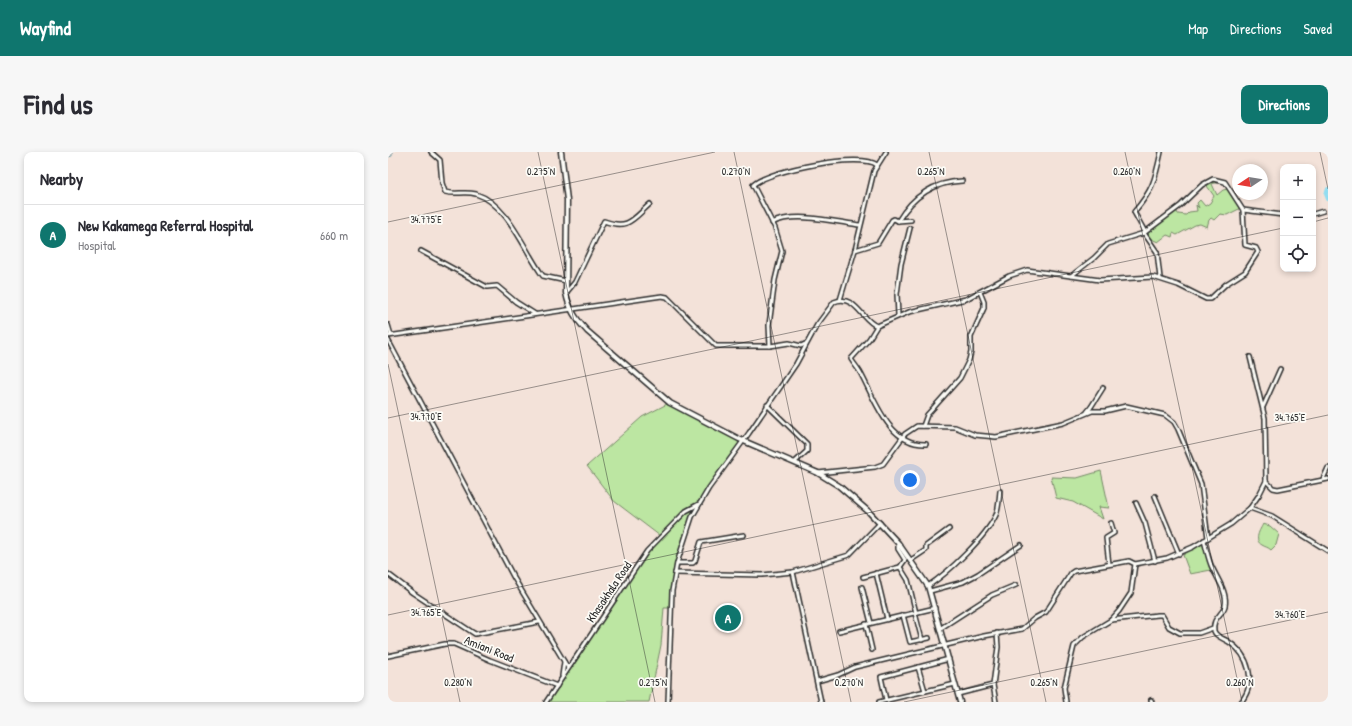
<!DOCTYPE html>
<meta charset="utf-8">
<style>
:root{--surface:#fff;--page:#f7f7f7;--text:#2b2b33;--muted:#7c7c81;--line:#e1e1e2;--accent:#0f766e}
body{margin:0;font-family:"Patrick Hand",sans-serif;background:var(--page);color:var(--text)}
.controls{position:absolute;right:12px;top:12px;display:grid;overflow:hidden;border-radius:8px;box-shadow:0 2px 6px #0003}
.controls button{width:36px;height:36px;display:grid;place-items:center;padding:0;border:0;border-bottom:1px solid var(--line);background:var(--surface);color:var(--text);font:20px sans-serif}
.compass{position:absolute;left:844px;top:12px;width:36px;height:36px;border-radius:50%;background:var(--surface);box-shadow:0 2px 6px #0003;rotate:258deg}
.you{position:absolute;left:522px;top:328px;width:14px;height:14px;margin:-10px;border:3px solid #fff;border-radius:50%;background:#1a73e8;box-shadow:0 0 0 6px #1a73e833}
.badge{display:grid;place-items:center;width:26px;height:26px;border-radius:50%;background:var(--accent);color:#fff;font-size:13px;font-weight:700}
.pin{position:absolute;translate:-50% -50%;border:2px solid #fff;box-shadow:0 1px 4px #0006}
.list{margin:0;padding:0;list-style:none}
h2{display:flex;justify-content:space-between;align-items:center;height:52px;margin:0;padding:0 16px;font-size:17px}
h2 small{font-size:13px;font-weight:400;color:var(--muted)}
.list li{display:grid;grid-template-columns:26px 1fr auto;gap:12px;align-items:center;box-sizing:border-box;height:60px;padding:0 16px;border-top:1px solid var(--line)}
.list b{display:block;font-size:15px;white-space:nowrap}
.list p{margin:0;font-size:13px;white-space:nowrap;color:var(--muted)}
.list em{font-size:13px;font-style:normal;color:var(--muted)}
.icon{flex:none;width:22px;height:22px;fill:none;stroke:currentColor;stroke-width:2;stroke-linecap:round;stroke-linejoin:round}
.map{position:relative;flex:none;width:940px;height:550px;overflow:hidden;border-radius:8px}
header{display:flex;align-items:center;gap:24px;box-sizing:border-box;height:56px;padding:0 20px;background:var(--accent);color:#fff}
header strong{font-size:19px}
nav{display:flex;gap:22px;margin-inline-start:auto;font-size:14px}
.intro{display:flex;align-items:center;justify-content:space-between;box-sizing:border-box;height:96px;padding:0 24px}
h1{margin:0;font-size:28px}
.button{padding:10px 18px;border-radius:8px;background:var(--accent);color:#fff;font-size:14px;font-weight:700}
main{display:flex;gap:24px;padding:0 24px}
aside{flex:1;background:var(--surface);border-radius:8px;box-shadow:0 2px 6px #0003}
.map>svg:first-child{display:block}
.green{fill:#bce6a2;stroke:#748866}
.lines{fill:none;stroke-linecap:round;stroke-linejoin:round}
.stream{stroke:#6896a2;stroke-width:1}
.river{stroke:#91ddf1;stroke-width:4}
.street-casing{stroke:#2b2b2b;stroke-width:6}
.secondary-casing{stroke:#2b2b2b;stroke-width:7}
.street{stroke:#fdfcf7;stroke-width:3}
.secondary{stroke:#fdfcf7;stroke-width:4}
.ticks{fill:none;stroke:#2b2b2b;stroke-width:1;stroke-opacity:0.45}
.labels{text-anchor:middle;stroke-width:3.5;stroke-linejoin:round;paint-order:stroke}
.street-label{font-size:12px;fill:#2b2b2b;stroke:#fdfcf7}
.ticks-label{font-size:10px;text-anchor:middle;fill:#2b2b2b;stroke:#fdfcf7;stroke-width:3.5;stroke-linejoin:round;paint-order:stroke}
</style>
<header>
<strong>Wayfind</strong>
<nav><a>Map</a><a>Directions</a><a>Saved</a></nav>
</header>
<div class="intro"><h1>Find us</h1><a class="button">Directions</a></div>
<main>
<aside>
<h2>Nearby<small></small></h2>
<ul class="list">
<li><span class="badge">A</span><div><b>New Kakamega Referral Hospital</b><p>Hospital</p></div><em>660 m</em></li>
</ul>
</aside>
<div class="map">
<svg width="940" height="550" viewBox="0 0 940 550">
<rect width="100%" height="100%" fill="#f3e2d9"/>
<filter id="ink" filterUnits="userSpaceOnUse"><feTurbulence type="fractalNoise" baseFrequency=".025" numOctaves="2"/><feDisplacementMap in="SourceGraphic" scale="8" xChannelSelector="R" yChannelSelector="G"/><feConvolveMatrix kernelMatrix="1 2 1 2 8 2 1 2 1" color-interpolation-filters="sRGB"/></filter>
<g filter="url(#ink)">
<g class="green">
<polygon points="827,28 834,31 827,31 824,32 829,43 835,38 840,37 850,49 851,57 839,63 832,62 826,68 823,66 821,68 819,75 812,72 807,73 789,83 785,81 784,85 779,83 770,90 761,86 760,80 762,78 788,58 790,62 798,63 801,60 809,59 808,53 811,56 809,51 812,48 817,54 822,51 826,44 819,34 822,30"/>
<polygon points="281,251 354,288 311,351 288,413 282,456 276,456 273,493 261,550 159,550 246,418 272,384 226,349 199,314 254,265"/>
<polygon points="713,319 721,356 711,355 715,367 685,350 668,346 663,325 689,326"/>
<path d="M875,372L882,374L891,382L888,393L883,398C880,395 877,395 874,393C865,388 872,378 875,372Z"/>
<polygon points="815,391 823,418 802,422 795,403"/>
</g>
<g class="lines">
<polyline class="stream" points="0,5 4,4 4,0"/>
<polyline class="river" points="940,37 938,42 940,47"/>
<g class="street-casing">
<g id="street">
<path d="M43,0L52,8L54,31L57,40C67,43 77,39 88,42C120,52 136,98 155,124L178,129"/>
<polyline points="925,62 935,59"/>
<path d="M523,68L510,69C525,44 546,30 574,29"/>
<path d="M384,71C406,59 448,70 472,73"/>
<path d="M757,80L746,60C765,38 767,28 773,0"/>
<polyline points="756,81 769,100 772,126"/>
<polyline points="467,98 490,91 504,68 506,67 510,69"/>
<polyline points="33,99 99,135 109,134 128,150 147,162"/>
<polyline points="683,124 706,106 720,92 756,81 792,54 814,33 825,27 837,30 855,58 895,63"/>
<path d="M178,141L187,130L216,69C241,78 245,67 262,52"/>
<polyline points="452,148 467,98 486,19 498,0"/>
<polyline points="510,163 509,142 513,112 522,76"/>
<polyline points="0,173 3,183"/>
<path d="M489,174L481,187L463,207C466,212 469,215 472,220C487,247 500,293 538,292"/>
<polyline points="0,184 274,144 279,145 328,194 382,194 401,191 413,194 417,192"/>
<polyline points="0,188 126,426 180,516"/>
<path d="M382,194L381,173L387,128L394,99L387,76L365,33C381,18 474,0 489,13"/>
<polyline points="379,253 419,292 419,299 407,310"/>
<polyline points="875,255 892,217"/>
<polyline points="699,260 703,255 715,236"/>
<polyline points="535,274 539,263 572,226 581,208 583,200 583,185 596,156 596,150 592,140"/>
<polyline points="430,321 487,315 495,312 517,282 529,274 567,275 587,283 608,285 675,271 704,259 717,259 738,254 777,263 786,270 790,277 813,332 820,386"/>
<polyline points="935,327 940,316"/>
<polyline points="878,329 885,336 890,337 940,327"/>
<polyline points="767,344 791,402"/>
<polyline points="748,351 757,371 767,409"/>
<polyline points="862,356 884,364 940,399"/>
<path d="M816,388C818,396 820,405 823,413C828,425 840,440 837,454C834,464 824,465 826,479C828,485 835,486 841,490C861,503 869,530 853,550"/>
<polyline points="523,408 538,398 538,394 561,377"/>
<polyline points="289,411 305,411 307,409 313,390 356,383"/>
<polyline points="721,412 718,386 726,381 723,371"/>
<polyline points="512,415 520,428 528,461"/>
<polyline points="405,420 433,550"/>
<polyline points="287,421 374,423 405,420 461,403 492,371"/>
<polyline points="488,421 499,467"/>
<polyline points="0,422 25,441 87,482 151,470"/>
<polyline points="475,425 512,415 517,408 510,397 510,391"/>
<path d="M540,434C560,421 598,385 608,363C611,356 611,347 612,339"/>
<polyline points="474,435 483,471"/>
<polyline points="542,439 575,430 590,422 633,393"/>
<polyline points="527,461 534,488"/>
<polyline points="515,463 522,490 541,486"/>
<polyline points="723,468 770,463 774,463 781,475 792,481 811,481 825,476"/>
<polyline points="478,472 484,498"/>
<polyline points="553,476 604,443 628,433"/>
<polyline points="451,479 547,456"/>
<polyline points="0,504 57,492 66,492 102,508 169,534"/>
<polyline points="530,515 537,539"/>
<polyline points="174,524 176,510"/>
<polyline points="429,529 450,523 467,515 596,484 634,477 647,466 658,460 683,421 686,419 741,409 747,412 779,406 805,395 843,372 862,356 871,343 878,329 877,266 862,205"/>
<polyline points="605,533 608,550"/>
<polyline points="570,542 605,533 610,495 609,481"/>
<polyline points="498,548 493,525 561,507"/>
<polyline points="763,548 764,550"/>
<polyline points="158,550 259,399 298,359 311,352"/>
<path d="M280,550L284,439L289,411L304,365L321,336L361,281L408,212L429,173L446,150C467,141 475,170 489,174L521,160L578,147L621,124L639,118L712,128L765,125L790,133L818,147H822L838,132L857,120L870,100L868,96L857,93L855,58"/>
<polyline points="491,550 567,532"/>
<polyline points="678,550 676,536 686,494 695,485 723,468 731,459 743,441 747,412"/>
</g>
</g>
<g class="secondary-casing">
<path id="secondary" d="M173,0L179,48L178,141C181,157 188,167 199,179L282,251L351,287L430,321L451,334L481,360L510,391L540,434L572,550"/>
</g>
<use href="#street" class="street"/>
<use href="#secondary" class="secondary"/>
</g>
</g>
<path class="ticks" d="M150,0L267,550M346,0L463,550M541,0L658,550M737,0L854,550M932,0L940,37M0,70L327,0M925,70L940,66M0,212L72,550M0,266L895,76M0,463L940,263M516,550L940,460"/>
<g class="labels">
<g class="street-label">
<text transform="translate(221 440) rotate(-56)" y="4">Khasakhala Road</text>
<text transform="translate(101 497) rotate(22)" y="4">Amiani Road</text>
</g>
</g>
<g class="ticks-label">
<text x="153" y="23">0.275°N</text>
<text x="348" y="23">0.270°N</text>
<text x="543" y="23">0.265°N</text>
<text x="739" y="23">0.260°N</text>
<text x="38" y="71">34.775°E</text>
<text x="38" y="268">34.770°E</text>
<text x="902" y="269">34.765°E</text>
<text x="38" y="464">34.765°E</text>
<text x="902" y="466">34.760°E</text>
<text x="70" y="534">0.280°N</text>
<text x="265" y="534">0.275°N</text>
<text x="461" y="534">0.270°N</text>
<text x="656" y="534">0.265°N</text>
<text x="852" y="534">0.260°N</text>
</g>
</svg>
<div class="controls">
<button>+</button>
<button>−</button>
<button><svg class="icon" aria-label="locate" viewBox="0 0 24 24"><circle cx="12" cy="12" r="6"/><path d="M12 2v4M12 18v4M2 12h4M18 12h4"/></svg></button>
</div>
<svg class="compass" viewBox="-18 -18 36 36"><path d="M0-13l5 13h-10z" fill="#e53935"/><path d="M0 13l5-13h-10z" fill="#7c7c81"/></svg>
<div class="you"></div>
<div class="pin badge" style="left:340px;top:466px">A</div>
</div>
</main>
